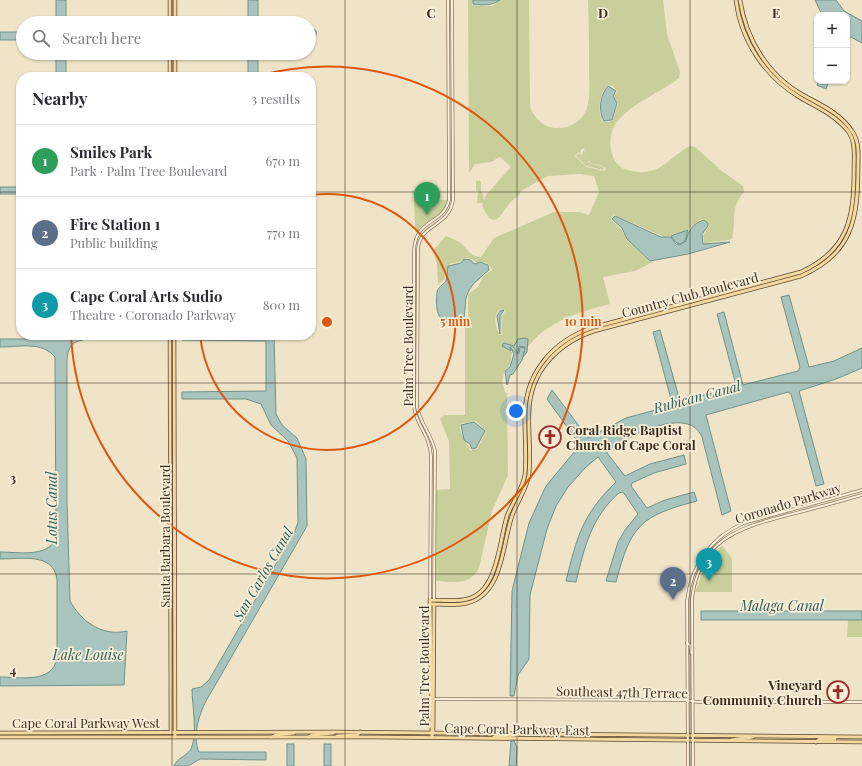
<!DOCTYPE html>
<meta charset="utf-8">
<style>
:root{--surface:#fff;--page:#f7f7f7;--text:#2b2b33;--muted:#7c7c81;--line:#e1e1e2;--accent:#1a73e8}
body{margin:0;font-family:"Playfair Display",serif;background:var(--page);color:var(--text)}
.controls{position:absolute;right:12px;top:12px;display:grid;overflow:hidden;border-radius:8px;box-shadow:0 1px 3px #0004}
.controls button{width:36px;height:36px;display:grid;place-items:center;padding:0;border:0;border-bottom:1px solid var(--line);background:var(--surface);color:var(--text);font:20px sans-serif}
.you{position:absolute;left:516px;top:411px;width:14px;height:14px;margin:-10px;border:3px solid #fff;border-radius:50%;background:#1a73e8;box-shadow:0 0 0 6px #1a73e833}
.badge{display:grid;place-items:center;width:26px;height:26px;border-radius:50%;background:var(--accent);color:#fff;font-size:13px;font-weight:700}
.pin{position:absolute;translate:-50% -33px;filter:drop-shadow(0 1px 2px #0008)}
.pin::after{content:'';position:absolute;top:21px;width:14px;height:12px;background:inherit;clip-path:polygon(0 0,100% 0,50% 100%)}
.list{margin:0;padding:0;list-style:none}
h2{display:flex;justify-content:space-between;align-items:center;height:52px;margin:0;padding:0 16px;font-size:17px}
h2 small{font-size:13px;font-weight:400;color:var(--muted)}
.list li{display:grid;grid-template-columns:26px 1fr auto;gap:12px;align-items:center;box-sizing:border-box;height:72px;padding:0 16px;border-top:1px solid var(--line)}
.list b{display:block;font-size:15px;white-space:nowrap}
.list p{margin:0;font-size:13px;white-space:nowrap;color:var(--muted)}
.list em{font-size:13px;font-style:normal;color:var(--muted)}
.icon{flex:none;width:22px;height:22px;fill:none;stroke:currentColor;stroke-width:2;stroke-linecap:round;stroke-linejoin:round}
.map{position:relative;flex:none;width:862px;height:766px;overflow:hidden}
.search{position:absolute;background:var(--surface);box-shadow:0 1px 3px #0004;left:16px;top:16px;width:300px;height:44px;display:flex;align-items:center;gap:10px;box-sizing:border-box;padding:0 14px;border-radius:22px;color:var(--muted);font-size:15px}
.panel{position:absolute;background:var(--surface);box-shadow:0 1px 3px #0004;left:16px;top:72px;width:300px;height:268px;border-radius:16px}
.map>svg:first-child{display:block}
.green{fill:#c9cf9b;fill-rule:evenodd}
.water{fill:#a9c4bc;stroke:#6f938a}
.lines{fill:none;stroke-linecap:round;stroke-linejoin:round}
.minor-casing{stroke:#8d765c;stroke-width:3.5}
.major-casing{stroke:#5b4430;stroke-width:4.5}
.minor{stroke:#faf1dc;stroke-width:2}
.major{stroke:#f3d9a0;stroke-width:3}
.grid{fill:none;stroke:#3d2e20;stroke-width:1;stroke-opacity:0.55}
.ring{fill:none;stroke:#df570d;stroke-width:2}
.labels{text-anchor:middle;stroke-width:3.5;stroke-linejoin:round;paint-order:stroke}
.street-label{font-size:13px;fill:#3d2e20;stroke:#f7eed8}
.poi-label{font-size:13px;font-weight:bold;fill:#3d2e20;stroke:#f7eed8;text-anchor:start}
.water-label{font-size:14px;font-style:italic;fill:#2f5d5a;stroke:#f7eed8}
.grid-label{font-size:13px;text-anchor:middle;font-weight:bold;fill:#3d2e20;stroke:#f7eed8;stroke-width:3.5;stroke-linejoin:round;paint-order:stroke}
.centre{fill:#df570d;stroke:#f7eed8;stroke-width:2}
.ring-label{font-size:12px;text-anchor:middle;font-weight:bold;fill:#df570d;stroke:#f7eed8;stroke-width:3.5;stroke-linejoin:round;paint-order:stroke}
</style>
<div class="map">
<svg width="862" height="766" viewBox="0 0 862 766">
<rect width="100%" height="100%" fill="#f0e4c8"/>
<g class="green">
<path d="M468,0H473L472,5L492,6L501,0H529L530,107C535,118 543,128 557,128C570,128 581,122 586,110C591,98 589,81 589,67C589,45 589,22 588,0H663L667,34L680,72L679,78C660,93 633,102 617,122C610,131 609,143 612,154C615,164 621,169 631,171C660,177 668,158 690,146L695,147L722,171L743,186L744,192C729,210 737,221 732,239L729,240L704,243L703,235L709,226V223L704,219L700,220L682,234L665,237L614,215L611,220L621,229L627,240L650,262L655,261L635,271L603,277L610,304C579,312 547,321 527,348L528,339L507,349L512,352L510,365L505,370L502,381L505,392L507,394L508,475L492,511L479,568C470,586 453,582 436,581V490L450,489L449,441L440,419L444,415H465V324L468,316V294L478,287L483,276L492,270C489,261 482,262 475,262L472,259L464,258L461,261L449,264L444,280L438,284L437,264L433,251L446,236C450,238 457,240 461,243C468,250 470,256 481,257L494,238L554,212H579L589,215L599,192L594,176L579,174L548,176L521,191L519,196C505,203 504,217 494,220L489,218L482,206L483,203H477L478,192L476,191V181H481V192L483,193L484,201L486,195L511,167L500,157L491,162L475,164L469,173ZM608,85L613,86L617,91L614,97L618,103L613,120L610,122H603C597,111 599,94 608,85ZM584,148L587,160C592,166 601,163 606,169L605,171L586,167L575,156L579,152L581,153V150ZM504,309L505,312L501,316L502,334L500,335C495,327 493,317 499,310ZM474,421L477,422L486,432L477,449L471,450C465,440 460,437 460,424Z"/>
<path d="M584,149C590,166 584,161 603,167L604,170L586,166L576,156L579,153L582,155Z"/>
<path d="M414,199L448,200C443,218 425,219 417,233L415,227Z"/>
<polygon points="722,545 732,559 732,592 695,592 704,568"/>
<polygon points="848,620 862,620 862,637 847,637"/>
</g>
<g class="water">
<rect x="56" y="0" width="10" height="23"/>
<rect x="248" y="0" width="10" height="23"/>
<path d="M473,0H500C492,6 482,5 473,4Z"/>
<polygon points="815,0 836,0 844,11 862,21 862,43 851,37 847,42 847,15 822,15"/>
<circle cx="312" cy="33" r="4.5"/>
<rect x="0" y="32" width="23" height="8"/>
<rect x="56" y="53" width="10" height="24"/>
<rect x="248" y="53" width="10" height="24"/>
<polygon points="819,81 829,81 826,89 817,85"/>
<path d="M608,86L616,91L613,96L617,103L612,120L604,121C598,111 600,95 608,86Z"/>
<rect x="0" y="187" width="21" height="7"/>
<path d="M615,216L661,237H671L676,244L680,245L686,241C688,231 693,223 704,220L708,223V226L702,234L703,244L730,242L688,254L650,261L627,239L622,228L612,219Z"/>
<polygon points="688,230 685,241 680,244 677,243 671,236"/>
<path d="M464,259L470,260L475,264L480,262L488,265L489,270C483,274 479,280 475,282C460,300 469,304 462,324C457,326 453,326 447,323C435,317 436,304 437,292C438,287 443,285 446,281L448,266L461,263Z"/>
<path d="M789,295L809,367L834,361L862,348V368L836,379L799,391L824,484L816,486L791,394L788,392L706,415L731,511L722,515L702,437C688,404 628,437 608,450L607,453L625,476L650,464L684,455L686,464L654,473L632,483L631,486L647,508L665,500L694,492L697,501C640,516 631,525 616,582L606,581L618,542L625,530L638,514L623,492L619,493C592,516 584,548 576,582L566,581C577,537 582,515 616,482L598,457L585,468L568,487L556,506L547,529L530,595L529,659L518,675L514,696H510L512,591L529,523L546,486L580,445L547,399L552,390L588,438L626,418L670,406L672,403L653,332L660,330L680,401L734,388L736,385L717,314L724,312L743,385L798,371L800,367L781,297Z"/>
<polygon points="504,310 500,316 500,334 497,316 500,311"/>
<path d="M48,335H124V339C112,339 79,335 71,346C67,351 67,359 67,365V501L70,601C81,621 102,637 127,631L124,685L0,686V677C19,677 53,684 57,658V580C54,552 21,559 0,559V552C18,552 46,558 56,539L55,357C42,341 19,347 0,347V339H38Z"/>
<path d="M182,335H274L276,414L282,425L297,438L306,459L307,526L206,701C199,715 192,736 199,752H266V760L200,759L188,766H174C177,758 187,756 191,749C198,734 192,705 192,689L201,687L209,680L295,531L298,522L297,458L288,441L271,425L261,404L246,399H182V392L266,391V341L182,340Z"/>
<polygon points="525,338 528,339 527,352 523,357 525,347 519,346 518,353 513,347 510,347 511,351 502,346 504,343 514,346 518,339"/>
<polygon points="520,347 525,348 522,360 513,374 510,375 507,385 505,371 510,367 514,354 511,348 518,354 519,353"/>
<polygon points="474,422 485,431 476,448 472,449 470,444 464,440 461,425"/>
<rect x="701" y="611" width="161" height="9"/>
<polygon points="511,741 514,741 517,747 516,766 509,766"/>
<rect x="287" y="744" width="7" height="22"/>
<rect x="324" y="744" width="7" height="22"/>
</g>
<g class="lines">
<g class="minor-casing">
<g id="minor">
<path d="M430,600L431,456C430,435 416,425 414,407V250C416,218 443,225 449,200L448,0"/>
<path d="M434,600L435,451C432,435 420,423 417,407L418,250C419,223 449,228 453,200L452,0"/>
<polyline points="687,643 690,645 691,653"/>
<polyline points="433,701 434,699 684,700 698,702 862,702"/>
<path d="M688,766L687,601C691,565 711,537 744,523L862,490"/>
<path d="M693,766L692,599C699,540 738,528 788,515C813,509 837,502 862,495"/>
</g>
</g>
<g class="major-casing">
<g id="major">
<polyline points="170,23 170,0"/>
<polyline points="175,23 175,0"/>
<polyline points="170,77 170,53"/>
<polyline points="175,77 175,53"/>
<polyline points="170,335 171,733"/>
<polyline points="174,335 175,737"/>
<path d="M430,604C442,604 455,606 467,603C502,595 502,548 511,519C515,504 527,490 529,474C531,453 528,431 529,410C531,371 558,343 594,331L801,276C852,254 858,219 858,169C858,156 860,142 852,131C840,113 821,105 803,95C768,76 746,39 740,0"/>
<polyline points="0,733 334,732 862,737"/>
<polyline points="433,734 434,604"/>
<polyline points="337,736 357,735 360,732"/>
<polyline points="0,737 376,737 862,742"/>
<polyline points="272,737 276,735 294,733"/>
<polyline points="309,737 312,735 333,733"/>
<path d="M432,738L430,600C442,600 456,602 467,599C498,592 499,542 507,516C512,503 523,489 525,474C527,454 524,432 525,411C527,371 554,341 591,328L801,272C849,250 854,217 854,169C854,156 856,142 848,131C835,115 818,108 801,98C765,77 741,41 736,0"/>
<polyline points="493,738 496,736 518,735"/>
<polyline points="731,740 753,737"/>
<polyline points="816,742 820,739 835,739"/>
</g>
</g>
<use href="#minor" class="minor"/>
<use href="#major" class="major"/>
</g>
<path class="grid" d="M172,0V23M345,0V766M517,0V766M690,0V766M172,53V77M0,192H21M311,192H862M172,335V766M0,383H862M0,574H862"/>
<g class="ring">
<path d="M311 195A128 128 0 1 1 200 335"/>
<path d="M254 77A256 256 0 1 1 71 335"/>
</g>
<defs>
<g id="church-ring" transform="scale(1.15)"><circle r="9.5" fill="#f7eed8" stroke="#9e2a2b" stroke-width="1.5"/><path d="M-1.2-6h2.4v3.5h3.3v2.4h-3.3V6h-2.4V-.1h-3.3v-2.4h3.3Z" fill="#9e2a2b"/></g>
</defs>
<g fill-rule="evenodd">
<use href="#church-ring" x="550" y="437"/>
<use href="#church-ring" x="838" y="692"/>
</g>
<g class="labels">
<g class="street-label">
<text transform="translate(690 295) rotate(-15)" y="5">Country Club Boulevard</text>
<text transform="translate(408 346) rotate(-90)" y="5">Palm Tree Boulevard</text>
<text transform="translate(788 503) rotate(-17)" y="5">Coronado Parkway</text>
<text transform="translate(165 536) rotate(-90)" y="5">Santa Barbara Boulevard</text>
<text transform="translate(424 666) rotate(-90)" y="5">Palm Tree Boulevard</text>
<text transform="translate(622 692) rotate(1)" y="5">Southeast 47th Terrace</text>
<text x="86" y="728">Cape Coral Parkway West</text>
<text transform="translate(517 729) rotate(1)" y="5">Cape Coral Parkway East</text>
</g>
<g class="poi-label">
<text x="566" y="435">Coral Ridge Baptist<tspan x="566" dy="15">Church of Cape Coral</tspan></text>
<text x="822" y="690" text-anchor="end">Vineyard<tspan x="822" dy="15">Community Church</tspan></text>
</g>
<g class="water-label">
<text transform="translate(697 397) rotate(-15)" y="5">Rubican Canal</text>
<text transform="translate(52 508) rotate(-90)" y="5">Lotus Canal</text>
<text transform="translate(263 574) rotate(-60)" y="5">San Carlos Canal</text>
<text x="782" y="611">Malaga Canal</text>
<text x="88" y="660">Lake Louise</text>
</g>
</g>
<g class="grid-label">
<text x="431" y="18">C</text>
<text x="603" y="18">D</text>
<text x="776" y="18">E</text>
<text x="13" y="483">3</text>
<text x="13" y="675">4</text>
</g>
<circle cx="327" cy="322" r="6" class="centre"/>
<g class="ring-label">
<text x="455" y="326">5 min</text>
<text x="583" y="326">10 min</text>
</g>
</svg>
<div class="controls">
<button>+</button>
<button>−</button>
</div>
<div class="you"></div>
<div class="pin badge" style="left:427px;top:215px;background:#2e9e5b">1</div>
<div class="pin badge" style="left:673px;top:600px;background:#5c6f8a">2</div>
<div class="pin badge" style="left:709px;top:581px;background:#0f9aa8">3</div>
<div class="search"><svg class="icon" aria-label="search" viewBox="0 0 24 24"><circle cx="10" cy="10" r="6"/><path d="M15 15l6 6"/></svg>Search here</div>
<section class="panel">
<h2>Nearby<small>3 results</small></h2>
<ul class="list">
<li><span class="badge" style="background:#2e9e5b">1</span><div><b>Smiles Park</b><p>Park · Palm Tree Boulevard</p></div><em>670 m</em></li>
<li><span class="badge" style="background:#5c6f8a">2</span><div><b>Fire Station 1</b><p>Public building</p></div><em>770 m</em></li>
<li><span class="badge" style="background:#0f9aa8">3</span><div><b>Cape Coral Arts Sudio</b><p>Theatre · Coronado Parkway</p></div><em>800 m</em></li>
</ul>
</section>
</div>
